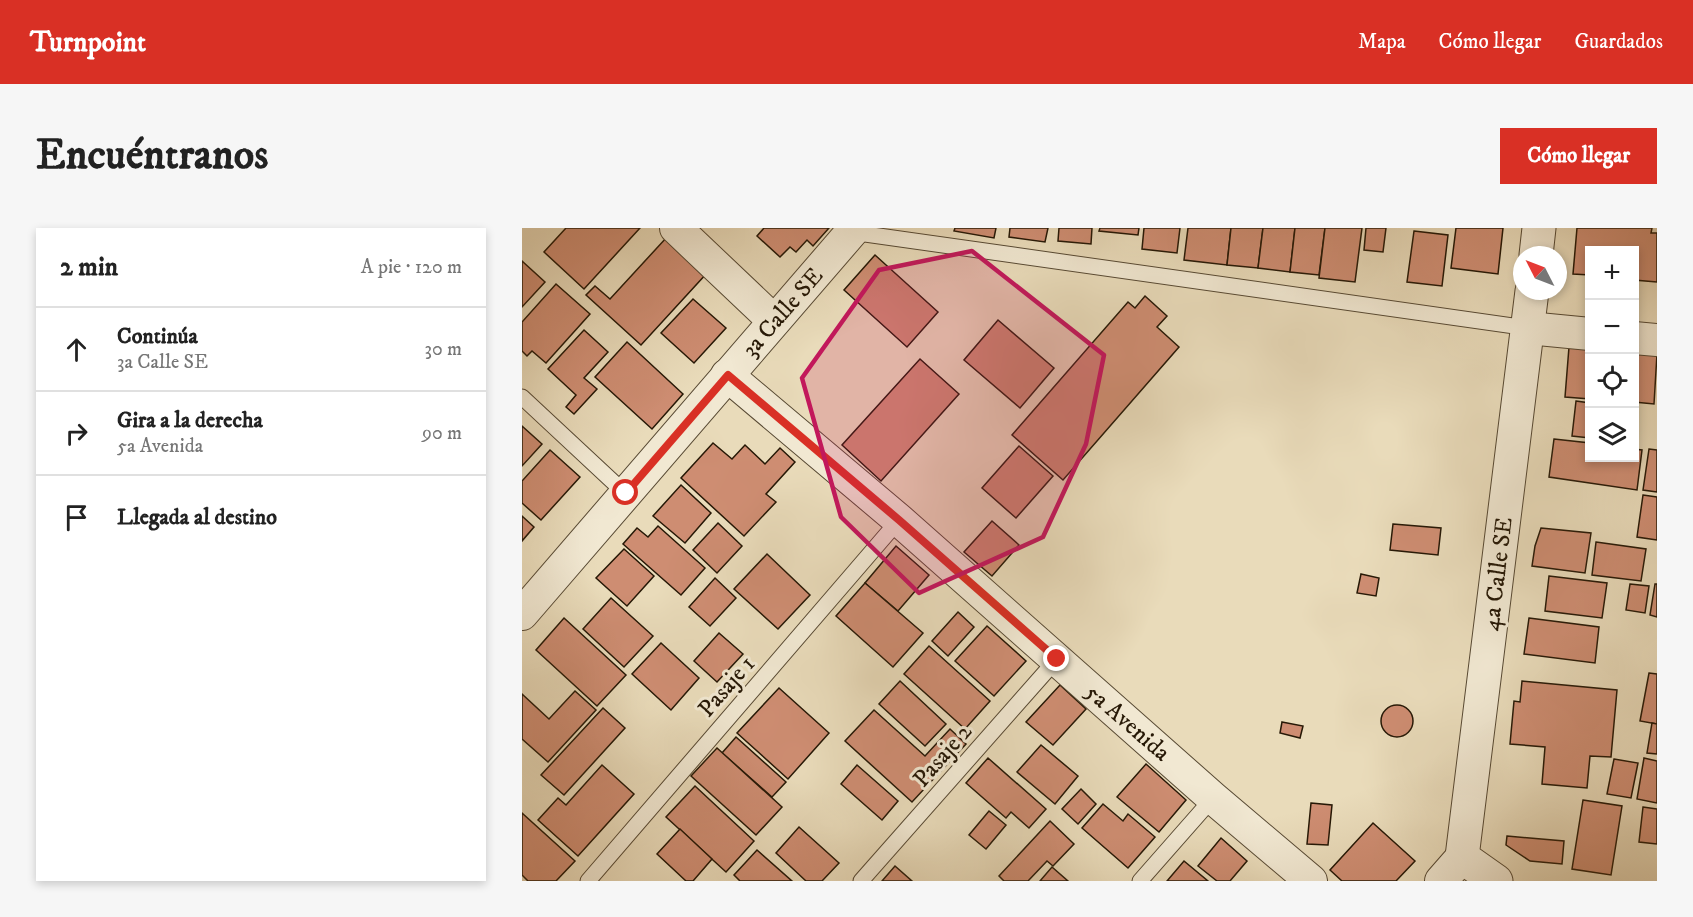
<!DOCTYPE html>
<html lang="es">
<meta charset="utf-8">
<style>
:root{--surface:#fff;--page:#f6f6f6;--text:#222;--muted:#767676;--line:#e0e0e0;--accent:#d93025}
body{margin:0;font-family:"IM FELL DW Pica",serif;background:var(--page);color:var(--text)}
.controls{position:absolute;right:18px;top:18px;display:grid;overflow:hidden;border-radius:0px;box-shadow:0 3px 9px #0003}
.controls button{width:54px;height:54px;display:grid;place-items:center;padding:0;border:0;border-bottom:2px solid var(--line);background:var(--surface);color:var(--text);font:30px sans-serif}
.compass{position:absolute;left:991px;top:18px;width:54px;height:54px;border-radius:50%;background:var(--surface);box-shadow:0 3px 9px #0003;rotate:312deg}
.stop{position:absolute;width:18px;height:18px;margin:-14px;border:4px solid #d93025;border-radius:50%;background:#fff}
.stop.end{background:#d93025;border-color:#fff;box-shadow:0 2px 6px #0008}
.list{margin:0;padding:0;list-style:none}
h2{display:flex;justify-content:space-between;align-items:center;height:78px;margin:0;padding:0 24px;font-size:26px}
h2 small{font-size:20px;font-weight:400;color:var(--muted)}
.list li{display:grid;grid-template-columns:39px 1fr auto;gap:18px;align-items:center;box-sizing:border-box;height:84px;padding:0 24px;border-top:2px solid var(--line)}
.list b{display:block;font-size:22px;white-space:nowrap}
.list p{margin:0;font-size:20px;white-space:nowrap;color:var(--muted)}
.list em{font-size:20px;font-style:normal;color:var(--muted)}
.icon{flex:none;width:33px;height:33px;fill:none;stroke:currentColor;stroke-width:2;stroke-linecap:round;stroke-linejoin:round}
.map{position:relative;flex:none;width:1135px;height:653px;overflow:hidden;border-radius:0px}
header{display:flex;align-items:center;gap:36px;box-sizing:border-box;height:84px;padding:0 30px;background:var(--accent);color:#fff}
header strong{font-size:28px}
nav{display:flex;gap:33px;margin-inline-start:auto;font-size:21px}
.intro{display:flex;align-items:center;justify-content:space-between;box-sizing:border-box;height:144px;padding:0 36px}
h1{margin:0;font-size:42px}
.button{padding:15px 27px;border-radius:0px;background:var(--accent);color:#fff;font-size:21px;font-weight:700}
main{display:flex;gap:36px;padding:0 36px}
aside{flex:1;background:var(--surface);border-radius:0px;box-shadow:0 3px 9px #0003}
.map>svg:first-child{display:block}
.building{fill:#ce8d72;stroke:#261806;stroke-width:1.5}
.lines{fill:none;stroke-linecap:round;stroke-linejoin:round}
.service-casing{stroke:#574933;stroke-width:17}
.minor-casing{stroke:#574933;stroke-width:34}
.tertiary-casing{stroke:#574933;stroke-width:35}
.service{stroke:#f1e8d2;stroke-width:15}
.minor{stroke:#f1e8d2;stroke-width:32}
.tertiary{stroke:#f1e8d2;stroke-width:33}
.route{stroke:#d93025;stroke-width:8}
.marked{fill:#c2185b;fill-opacity:0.2;stroke:#c2185b;stroke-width:4.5;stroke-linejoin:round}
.labels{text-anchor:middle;stroke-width:6;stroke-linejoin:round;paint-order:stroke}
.street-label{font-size:24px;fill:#261806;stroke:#f1e8d2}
</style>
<header>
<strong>Turnpoint</strong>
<nav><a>Mapa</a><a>Cómo llegar</a><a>Guardados</a></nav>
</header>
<div class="intro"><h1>Encuéntranos</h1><a class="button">Cómo llegar</a></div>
<main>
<aside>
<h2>2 min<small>A pie · 120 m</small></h2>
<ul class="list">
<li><svg class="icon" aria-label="ahead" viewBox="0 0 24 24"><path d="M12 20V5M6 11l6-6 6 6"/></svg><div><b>Continúa</b><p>3a Calle SE</p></div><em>30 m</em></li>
<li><svg class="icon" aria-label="right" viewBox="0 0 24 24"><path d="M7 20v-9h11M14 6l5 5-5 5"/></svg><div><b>Gira a la derecha</b><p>5a Avenida</p></div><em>90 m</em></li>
<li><svg class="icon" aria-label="arrive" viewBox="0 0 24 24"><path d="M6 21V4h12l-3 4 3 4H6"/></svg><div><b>Llegada al destino</b></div></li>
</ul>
</aside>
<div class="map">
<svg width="1135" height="653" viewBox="0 0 1135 653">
<rect width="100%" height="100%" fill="#e9dbba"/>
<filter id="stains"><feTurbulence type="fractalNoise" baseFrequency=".00333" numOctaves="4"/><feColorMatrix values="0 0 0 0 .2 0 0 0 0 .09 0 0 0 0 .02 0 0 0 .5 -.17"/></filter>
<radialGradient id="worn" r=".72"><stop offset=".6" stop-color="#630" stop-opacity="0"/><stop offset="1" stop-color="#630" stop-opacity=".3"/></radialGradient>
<g class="building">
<polygon points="44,0 118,0 62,61 22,24"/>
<polygon points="242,0 307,0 291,18 285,12 274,24 268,19 258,29 235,8"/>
<polygon points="433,0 474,0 472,10 432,3"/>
<polygon points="488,0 526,0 523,14 487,9"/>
<polygon points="537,0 570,0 569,16 536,13"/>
<polygon points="578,0 617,0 616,7 577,3"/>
<polygon points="622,0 658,0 655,25 620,21"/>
<polygon points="666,0 709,0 705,37 662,32"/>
<polygon points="709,0 741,0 736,40 705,37"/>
<polygon points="741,0 773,0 768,44 736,40"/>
<polygon points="773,0 803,0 797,47 768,44"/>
<polygon points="803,0 840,0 833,54 797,50"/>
<polygon points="844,0 864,0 861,24 842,22"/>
<polygon points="934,0 981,0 976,46 929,40"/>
<polygon points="1055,0 1130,0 1129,5 1135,5 1135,54 1112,52 1112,22 1068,22 1068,47 1051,46"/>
<polygon points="892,3 926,7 920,58 885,54"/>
<polygon points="145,9 185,45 119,117 64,67 73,58 88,71"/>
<polygon points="353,27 416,84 385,119 322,62"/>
<polygon points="0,33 23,54 0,79"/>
<polygon points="34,56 68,86 24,135 10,123 5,128 0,123 0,94"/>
<polygon points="623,68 645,88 635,99 657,119 541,252 490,207 606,74 613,80"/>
<polygon points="171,71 204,100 172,135 139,105"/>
<polygon points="476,92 532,140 498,180 442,132"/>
<polygon points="62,102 86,124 62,150 75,161 52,186 44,179 54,167 26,141"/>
<polygon points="105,114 161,166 130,201 73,149"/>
<polygon points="1047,119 1068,120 1068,171 1043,169"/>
<polygon points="1112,124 1135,126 1132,176 1112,174"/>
<polygon points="398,131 437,166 359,253 320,217"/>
<polygon points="1054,173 1068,175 1068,210 1050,208"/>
<polygon points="0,198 20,216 0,238"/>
<polygon points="1032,211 1068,215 1068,230 1112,230 1112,221 1120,222 1115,262 1027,249"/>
<polygon points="191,215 210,231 223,217 243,236 258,220 273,234 244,266 254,274 222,308 159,250"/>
<polygon points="497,218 531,248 494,290 460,260"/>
<polygon points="1127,221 1135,222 1135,264 1121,262"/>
<polygon points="28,222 58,249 19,292 0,275 0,253"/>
<polygon points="159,257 189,285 163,315 131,288"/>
<polygon points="1121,267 1135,269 1135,312 1115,309"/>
<polygon points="0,288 12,299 0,313"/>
<polygon points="470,293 497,317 470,348 442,324"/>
<polygon points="196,295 220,318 195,345 171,322"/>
<polygon points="871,296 919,300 916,327 868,322"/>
<polygon points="136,298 183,340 159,367 101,316 115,300 126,309"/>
<polygon points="1019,300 1069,305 1063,345 1010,338 1013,318"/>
<polygon points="1074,314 1124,321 1119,353 1070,347"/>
<polygon points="374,318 407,347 376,383 343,355"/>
<polygon points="102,321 132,348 105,378 74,350"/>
<polygon points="245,326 288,367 256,401 212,361"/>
<polygon points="839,346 857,350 854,368 835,365"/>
<polygon points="1027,348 1085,355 1080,390 1023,383"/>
<polygon points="193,350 214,370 188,398 167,379"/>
<polygon points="343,355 401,405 371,439 314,388"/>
<polygon points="1108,356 1127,358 1123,385 1104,382"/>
<polygon points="1133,356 1135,356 1135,389 1128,387"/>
<polygon points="89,370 131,408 102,439 61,401"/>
<polygon points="436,384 452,399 426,428 410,413"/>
<polygon points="42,390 104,447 75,478 14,422"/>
<polygon points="1007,390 1077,399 1073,435 1002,426"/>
<polygon points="465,398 504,433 472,468 433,433"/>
<polygon points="197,405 221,426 195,454 172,433"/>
<polygon points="139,415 177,450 149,482 110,446"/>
<polygon points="407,418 468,473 443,501 382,446"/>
<polygon points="1127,445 1135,446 1135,496 1118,493"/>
<polygon points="378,453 424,496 403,518 357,476"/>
<polygon points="1000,453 1095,462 1089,529 1068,528 1065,560 1020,556 1023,519 988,516 992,473 998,474"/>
<polygon points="538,457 564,481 531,517 504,494"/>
<polygon points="257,460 307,505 266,551 215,505"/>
<polygon points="53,463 74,482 26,534 0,511 0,466 27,491"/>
<circle cx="875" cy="493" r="16"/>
<polygon points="81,480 103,500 42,567 19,547"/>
<polygon points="352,482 403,528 428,501 444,516 390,574 323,513"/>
<polygon points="760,494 781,498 778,510 758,505"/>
<polygon points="1130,495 1135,496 1135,526 1125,525"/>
<polygon points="214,509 264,554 250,569 200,525"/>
<polygon points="519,517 556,548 533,576 495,544"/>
<polygon points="195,520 260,579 234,607 169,548"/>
<polygon points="466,530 524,581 507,600 489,584 484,590 444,555"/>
<polygon points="1122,530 1135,533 1135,575 1115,571"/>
<polygon points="1092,531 1116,535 1109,570 1085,566"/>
<polygon points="624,536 664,572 637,604 595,569"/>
<polygon points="80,537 112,566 56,628 16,592 36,570 44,577"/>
<polygon points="335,537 376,573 360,592 319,556"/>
<polygon points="173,558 232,613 204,644 144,589"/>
<polygon points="559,561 574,576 556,596 540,581"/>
<polygon points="1061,572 1100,578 1089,647 1050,641"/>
<polygon points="789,575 810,577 806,617 785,616"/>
<polygon points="581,576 601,593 606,586 633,609 606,640 560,600"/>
<polygon points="1121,579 1135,581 1135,616 1117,614"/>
<polygon points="467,583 484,597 464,621 447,607"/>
<polygon points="0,585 53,633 34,653 6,653 0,647"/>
<polygon points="528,593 552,616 531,638 525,633 506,653 482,653 477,648"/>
<polygon points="851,595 893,633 874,653 820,653 808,642"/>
<polygon points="277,599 317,635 300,653 284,653 254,625"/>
<polygon points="158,601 190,631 171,653 164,653 135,626"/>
<polygon points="985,608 1042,613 1040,636 1008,633 984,617"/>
<polygon points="699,610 725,633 708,653 695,653 676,638"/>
<polygon points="235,622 270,653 218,653 212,647"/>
<polygon points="662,633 686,653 645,653"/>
<polygon points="373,638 390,653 360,653"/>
<polygon points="530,639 546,653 518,653"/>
</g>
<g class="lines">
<g class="service-casing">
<g id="service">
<polyline points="329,4 1006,100"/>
<polyline points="0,169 103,265"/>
<polyline points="66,653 377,292"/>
<polyline points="339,653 535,431"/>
<polyline points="618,653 691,570"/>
</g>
</g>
<g class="minor-casing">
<g id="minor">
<polyline points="154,0 252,93"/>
<polyline points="1006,100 1068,106"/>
<polyline points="1112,110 1135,112"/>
<polyline points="205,147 377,292 691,570 789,653"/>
<polyline points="0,386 333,0"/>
<polyline points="919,653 940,629"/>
</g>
</g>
<g class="tertiary-casing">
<g id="tertiary">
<polyline points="1014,27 1017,0"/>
<polyline points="974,653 940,629 1010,63"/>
</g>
</g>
<use href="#service" class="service"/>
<use href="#minor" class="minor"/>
<use href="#tertiary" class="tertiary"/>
</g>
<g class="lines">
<polyline class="route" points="104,265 206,147 377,292 535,431"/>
</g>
<path class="marked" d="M450,23L582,127L564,216L521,309L397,365L319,289L280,150L357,42Z"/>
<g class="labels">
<g class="street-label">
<text transform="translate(260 84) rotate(-49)" y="8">3a Calle SE</text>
<text transform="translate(975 346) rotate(-83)" y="8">4a Calle SE</text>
<text transform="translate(204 458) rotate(-49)" y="8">Pasaje 1</text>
<text transform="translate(606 494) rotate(41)" y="8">5a Avenida</text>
<text transform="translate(420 527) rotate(-49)" y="8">Pasaje 2</text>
</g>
</g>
<rect width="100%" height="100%" filter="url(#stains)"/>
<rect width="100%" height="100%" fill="url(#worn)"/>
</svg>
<div class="controls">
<button>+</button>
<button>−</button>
<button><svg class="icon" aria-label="locate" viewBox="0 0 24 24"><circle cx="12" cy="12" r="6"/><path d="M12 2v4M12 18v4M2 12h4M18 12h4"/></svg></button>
<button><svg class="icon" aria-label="layers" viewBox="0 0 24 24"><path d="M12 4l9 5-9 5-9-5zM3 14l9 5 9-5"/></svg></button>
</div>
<svg class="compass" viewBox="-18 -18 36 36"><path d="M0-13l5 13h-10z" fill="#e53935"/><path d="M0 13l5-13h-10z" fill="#767676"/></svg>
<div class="stop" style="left:104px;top:265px"></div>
<div class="stop end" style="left:535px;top:431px"></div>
</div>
</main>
